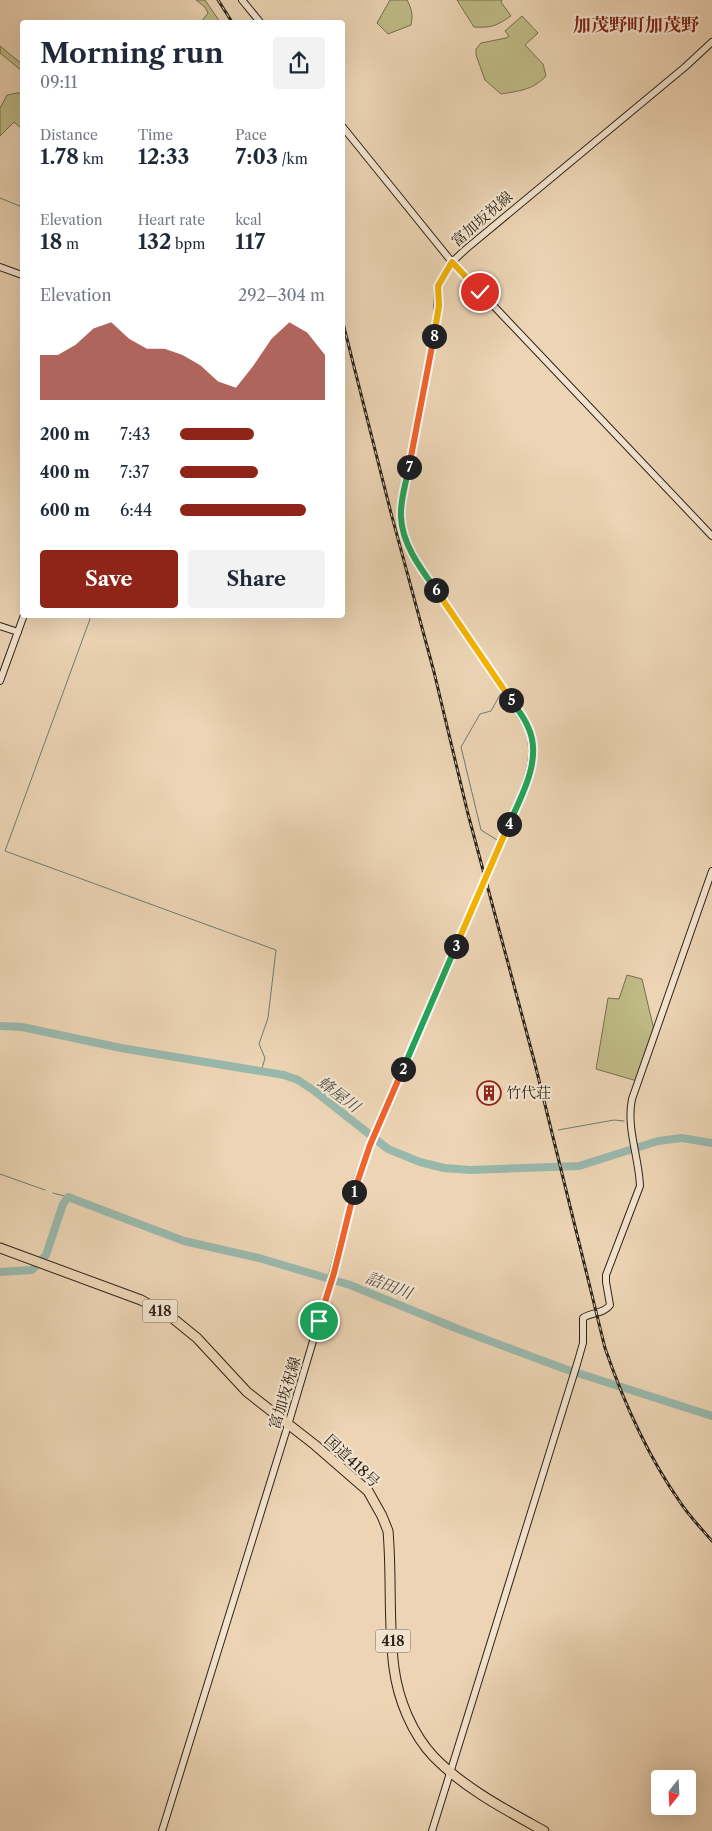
<!DOCTYPE html>
<html lang="en">
<head>
<meta charset="utf-8">
<style>
	body { margin:0; font-family:"Libre Caslon Text","Noto Serif JP",serif; background:#f2f2f3; color:#1f2937; height:100vh; display:flex; flex-direction:column; font-size:19px; white-space:nowrap }
	* { box-sizing:border-box; margin:0 }
	p { font-size:16px; color:#747a83 }
	.icon { flex:none; width:28px; height:28px; fill:none; stroke:currentColor; stroke-width:2; stroke-linecap:round; stroke-linejoin:round }
	.map { position:relative; flex:1; overflow:hidden }
	.sheet { position:absolute; left:20px; top:20px; width:325px; height:598px; display:flex; flex-direction:column; background:#fff; border-radius:5px; box-shadow:0 5px 20px #0002 }
	.sheet>* { flex:none }
	.needle { width:32px; rotate:198deg }
	.tools { position:absolute; left:651px; top:1770px; display:grid; gap:10px }
	.tools a { display:grid; place-items:center; width:45px; height:45px; border-radius:5px; background:#fff; box-shadow:0 5px 20px #0002; font-size:25px }
	.pin { position:absolute; display:grid; place-items:center; width:42px; height:42px; color:#fff; margin:-21px; border:2px solid #fff; border-radius:50%; box-shadow:0 1px 5px #0007 }
	.km { position:absolute; width:25px; height:25px; margin:-12px; border-radius:50%; background:#222; color:#fff; font-size:14px; line-height:25px; text-align:center }
	.round { display:grid; place-items:center; flex:none; width:52px; height:52px; border-radius:5px; background:#f2f2f3 }
	.head { display:flex; align-items:center; justify-content:space-between; height:85px; padding:0 20px }
	h1 { font-size:28px; font-weight:700; line-height:38px }
	.stats { display:grid; grid-template-columns:repeat(3,1fr); gap:8px; height:85px; padding:5px 20px }
	.stats div { display:grid; align-content:center }
	.stats b { font-size:21px; font-weight:700 }
	.stats small { font-size:14px; font-weight:400 }
	.stats p { font-size:14px }
	.chart { height:140px; padding:10px 20px }
	.chart p { display:flex; justify-content:space-between }
	.chart svg { width:100%; height:90px; margin-top:5px; fill:#8f2418; opacity:.7 }
	.cta { display:flex; gap:10px; margin-top:auto; padding:10px 20px }
	.cta a { flex:1; height:58px; border-radius:5px; background:#8f2418; color:#fff; font-size:20px; font-weight:700; line-height:58px; text-align:center }
	.cta a+a { background:#f2f2f3; color:#1f2937 }
	ul { padding:0 20px; list-style:none; font-size:16px }
	li { display:grid; grid-template-columns:80px 60px 1fr; align-items:center; height:38px }
	li i { height:12px; border-radius:6px; background:#8f2418 }
	.map>svg:first-child { display:block }
</style>
</head>
<body>
<div class="map">
<svg width="712" height="1831" viewBox="0 0 712 1831">
	<rect width="100%" height="100%" fill="#ecd4b4"/>
	<filter id="stains"><feTurbulence type="fractalNoise" baseFrequency=".004" numOctaves="4"/><feColorMatrix values="0 0 0 0 .2 0 0 0 0 .09 0 0 0 0 .02 0 0 0 .5 -.17"/></filter>
	<radialGradient id="worn" r=".72"><stop offset=".6" stop-color="#630" stop-opacity="0"/><stop offset="1" stop-color="#630" stop-opacity=".3"/></radialGradient>
	<g fill="#bfbb87" stroke="#767050">
		<polygon points="196,0 205,0 220,22 201,22 208,13 205,7"/>
		<path d="M390,0H407C412,9 413,15 411,25L388,34L377,23Z"/>
		<path d="M457,0H502L501,2L511,16C496,26 492,28 474,27Z"/>
		<path d="M522,16L538,33L525,45L543,64L546,76C533,90 519,91 501,94L485,80L476,55V49L481,43L506,38L509,36L505,31Z"/>
		<polygon points="0,46 22,64 22,71 0,53"/>
		<polygon points="17,93 22,93 22,129 14,122 0,136 0,108 7,95"/>
		<polygon points="627,975 642,979 654,1030 637,1081 596,1069 608,998 619,999"/>
	</g>
	<g fill="none" stroke-linecap="round" stroke-linejoin="round">
		<g stroke="#6e7d72" stroke-width="1">
			<polyline points="0,198 22,207"/>
			<polyline points="89,615 90,619 5,851 276,950 268,1018 259,1044 265,1058 261,1072"/>
			<polyline points="497,840 481,830 461,747 480,714 491,711 501,693"/>
			<polyline points="558,1130 614,1120 624,1121"/>
			<polyline points="0,1174 45,1190"/>
			<polyline points="53,1193 68,1197"/>
		</g>
		<g stroke="#99b8ac" stroke-width="8">
			<polyline points="0,1026 22,1027 121,1048 284,1075 298,1080 316,1092 388,1149 420,1162 444,1168 470,1170 579,1166 658,1141 682,1138 712,1143"/>
			<polyline points="41,1260 46,1255 63,1204 68,1197 184,1241 259,1258 350,1285 458,1329 565,1369 712,1416"/>
			<polyline points="0,1272 32,1270 35,1267"/>
		</g>
		<g stroke="#2d241a" stroke-width="8">
			<g id="secondary">
				<polyline points="242,0 260,22"/>
				<polyline points="342,126 452,262 712,536"/>
				<polyline points="0,267 22,275"/>
				<polyline points="0,626 18,632"/>
				<polyline points="0,681 24,615"/>
				<path d="M162,1831L288,1425L330,1284L356,1183L370,1145L512,818C524,788 539,761 529,728L420,567C408,546 400,530 401,505L437,324L438,285L452,262L466,249L685,67L712,42"/>
				<path d="M432,1831L577,1364L583,1343V1318C591,1312 604,1314 610,1305L606,1282V1275L640,1186C639,1157 626,1128 632,1099L712,871"/>
			</g>
		</g>
		<g stroke="#2d241a" stroke-width="11">
			<path id="highway" d="M0,1248L141,1300L170,1316L197,1338L247,1392L315,1445L368,1491L382,1516L388,1531C392,1577 388,1623 394,1668C398,1699 412,1734 434,1757C464,1788 506,1810 544,1831"/>
		</g>
		<use href="#secondary" stroke="#f3e3ce" stroke-width="6"/>
		<use href="#highway" stroke="#ecd4b4" stroke-width="9"/>
		<g stroke="#2d241a" stroke-width="3">
			<g id="rail">
				<polyline points="218,0 232,22"/>
				<path d="M342,319L391,513L434,672L468,814L534,1060L605,1348C624,1403 647,1455 680,1502C689,1516 701,1528 712,1541"/>
			</g>
		</g>
		<use href="#rail" stroke="#f3e3ce" stroke-width="1" stroke-dasharray="4" stroke-linecap="butt"/>
	</g>
	<g fill="none" stroke-linecap="round" stroke-linejoin="round">
		<g stroke="#fff" stroke-width="10">
			<polyline id="split-1" points="319,1321 334,1273 354,1192"/>
		</g>
		<g stroke="#fff" stroke-width="10">
			<polyline id="split-2" points="354,1192 370,1145 403,1069"/>
		</g>
		<g stroke="#fff" stroke-width="10">
			<polyline id="split-3" points="403,1069 456,946"/>
		</g>
		<g stroke="#fff" stroke-width="10">
			<polyline id="split-4" points="456,946 509,824"/>
		</g>
		<g stroke="#fff" stroke-width="10">
			<path id="split-5" d="M509,824C522,795 543,758 528,727C524,717 517,709 511,700"/>
		</g>
		<g stroke="#fff" stroke-width="10">
			<polyline id="split-6" points="436,590 511,700"/>
		</g>
		<g stroke="#fff" stroke-width="10">
			<path id="split-7" d="M409,467C406,483 400,500 401,517C402,544 421,569 436,590"/>
		</g>
		<g stroke="#fff" stroke-width="10">
			<polyline id="split-8" points="409,467 434,336"/>
		</g>
		<g stroke="#fff" stroke-width="10">
			<polyline id="split-9" points="434,336 439,306 438,286 452,262 480,292"/>
		</g>
		<use href="#split-1" stroke="#f0652b" stroke-width="6"/>
		<use href="#split-2" stroke="#f0652b" stroke-width="6"/>
		<use href="#split-3" stroke="#22a559" stroke-width="6"/>
		<use href="#split-4" stroke="#f5b400" stroke-width="6"/>
		<use href="#split-5" stroke="#22a559" stroke-width="6"/>
		<use href="#split-6" stroke="#f5b400" stroke-width="6"/>
		<use href="#split-7" stroke="#22a559" stroke-width="6"/>
		<use href="#split-8" stroke="#f0652b" stroke-width="6"/>
		<use href="#split-9" stroke="#f5b400" stroke-width="6"/>
	</g>
	<defs>
		<g id="building-ring" transform="scale(1.25)"><circle r="9.5" fill="#f3e3ce" stroke="#8f2418" stroke-width="1.5"/><path d="M-4-6H4V6H1V3H-1V6H-4ZM-2.5-4.3h1.7v1.8h-1.7ZM.8-4.3h1.7v1.8H.8ZM-2.5-1h1.7V.8h-1.7ZM.8-1h1.7V.8H.8Z" fill="#8f2418"/></g>
	</defs>
	<g fill-rule="evenodd">
		<use href="#building-ring" x="489" y="1093"/>
	</g>
	<g text-anchor="middle" stroke-width="4.5" stroke-linejoin="round" paint-order="stroke">
		<g fill="#f3e3ce" stroke="#685d50" stroke-width="1">
			<rect x="142.5" y="1299.5" width="35" height="23" rx="4"/>
			<rect x="375.5" y="1629.5" width="35" height="23" rx="4"/>
		</g>
		<g font-size="14" font-weight="bold" fill="#2d241a">
			<text x="160" y="1316">418</text>
			<text x="393" y="1646">418</text>
		</g>
		<g font-size="15" fill="#2d241a" stroke="#f3e3ce">
			<text transform="translate(482 219) rotate(-41)" y="5">富加坂祝線</text>
			<text transform="translate(285 1393) rotate(-73)" y="5">富加坂祝線</text>
			<text transform="translate(352 1461) rotate(43)" y="5">国道418号</text>
		</g>
		<g font-size="15" fill="#2d241a" stroke="#f3e3ce" text-anchor="start">
			<text x="506" y="1098">竹代荘</text>
		</g>
		<g font-size="16" font-style="italic" fill="#4d5046" stroke="#f3e3ce">
			<text transform="translate(339 1094) rotate(37)" y="6">蜂屋川</text>
			<text transform="translate(389 1285) rotate(21)" y="6">詰田川</text>
		</g>
		<g font-size="18" font-weight="bold" fill="#7a1f14" stroke="#f3e3ce">
			<text x="636" y="31">加茂野町加茂野</text>
		</g>
	</g>
	<rect width="100%" height="100%" filter="url(#stains)"/>
	<rect width="100%" height="100%" fill="url(#worn)"/>
</svg>
<div class="tools">
<a><svg class="needle" viewBox="-14 -14 28 28"><path d="M0-13l5 13h-10z" fill="#e53935"/><path d="M0 13l5-13h-10z" fill="#747a83"/></svg></a>
</div>
<div class="pin" style="left:319px;top:1321px;background:#1e9e55"><svg class="icon" aria-label="arrive" viewBox="0 0 24 24"><path d="M6 21V4h12l-3 4 3 4H6"/></svg></div>
<div class="pin" style="left:480px;top:292px;background:#d93025"><svg class="icon" aria-label="check" viewBox="0 0 24 24"><path d="M5 12l5 5 9-10"/></svg></div>
<b class="km" style="left:354px;top:1192px">1</b>
<b class="km" style="left:403px;top:1069px">2</b>
<b class="km" style="left:456px;top:946px">3</b>
<b class="km" style="left:509px;top:824px">4</b>
<b class="km" style="left:511px;top:700px">5</b>
<b class="km" style="left:436px;top:590px">6</b>
<b class="km" style="left:409px;top:467px">7</b>
<b class="km" style="left:434px;top:336px">8</b>
<section class="sheet">
<div class="head"><div><h1>Morning run</h1><p>09:11</p></div><a class="round"><svg class="icon" aria-label="share" viewBox="0 0 24 24"><path d="M12 15V3M7 8l5-5 5 5M5 13v7h14v-7"/></svg></a></div>
<div class="stats">
<div><p>Distance</p><b>1.78<small> km</small></b></div>
<div><p>Time</p><b>12:33</b></div>
<div><p>Pace</p><b>7:03<small> /km</small></b></div>
</div>
<div class="stats">
<div><p>Elevation</p><b>18<small> m</small></b></div>
<div><p>Heart rate</p><b>132<small> bpm</small></b></div>
<div><p>kcal</p><b>117</b></div>
</div>
<div class="chart"><p><span>Elevation</span>292–304 m</p>
<svg viewBox="0 0 160 44" preserveAspectRatio="none"><path d="M0 44V22L10 22L20 17L30 9L40 6L50 14L60 19L70 19L80 22L90 27L100 35L110 38L120 27L130 14L140 6L150 11L160 22V44z"/></svg>
</div>
<ul>
<li><b>200 m</b>7:43<i style="width:51%"></i></li>
<li><b>400 m</b>7:37<i style="width:54%"></i></li>
<li><b>600 m</b>6:44<i style="width:87%"></i></li>
</ul>
<div class="cta"><a>Save</a><a>Share</a></div>
</section>
</div>
</body>
</html>
